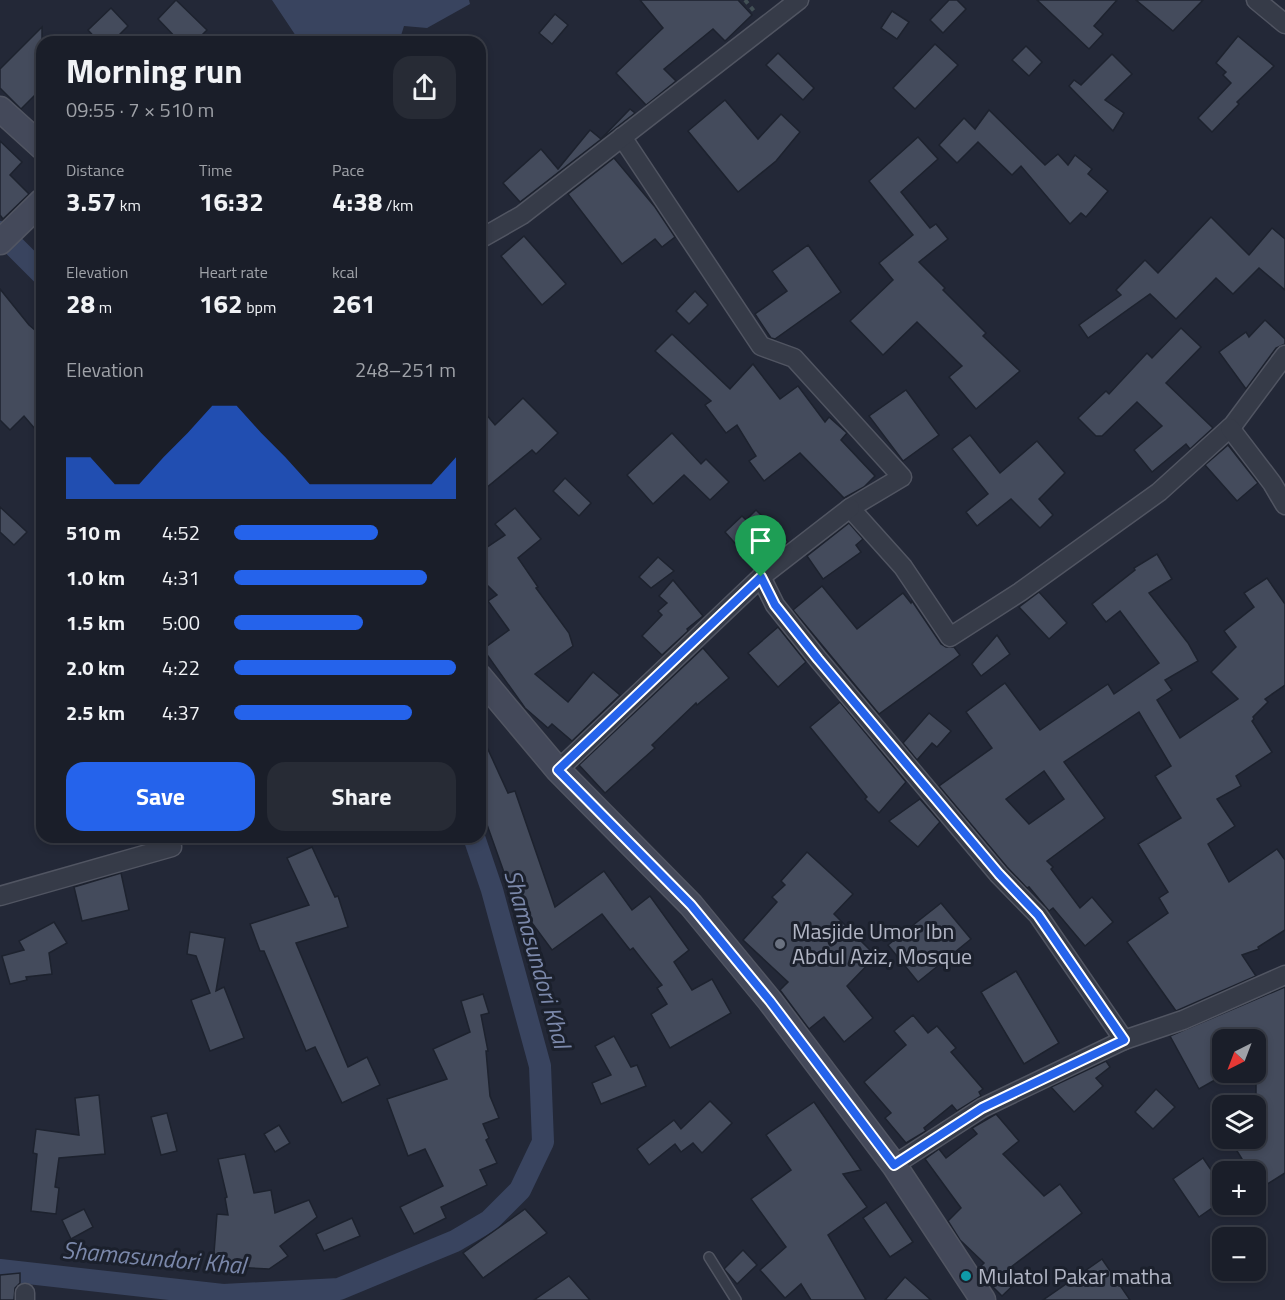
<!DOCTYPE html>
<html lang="en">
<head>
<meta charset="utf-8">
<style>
	body { margin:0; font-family:"Titillium Web",sans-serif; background:#272b35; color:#f1f3f6; height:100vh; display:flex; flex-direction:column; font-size:22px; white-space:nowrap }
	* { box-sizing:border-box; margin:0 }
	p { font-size:20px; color:#9fa2a8 }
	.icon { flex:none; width:33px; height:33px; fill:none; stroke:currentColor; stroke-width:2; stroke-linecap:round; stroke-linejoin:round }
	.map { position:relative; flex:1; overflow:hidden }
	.side { position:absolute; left:36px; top:36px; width:450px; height:807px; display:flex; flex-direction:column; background:#1a1e29; border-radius:18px; box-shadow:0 3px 9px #0003,0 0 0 2px #383c46 }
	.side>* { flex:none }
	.needle { width:39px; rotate:222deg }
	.controls { position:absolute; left:1212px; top:1029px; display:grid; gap:12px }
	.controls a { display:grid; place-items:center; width:54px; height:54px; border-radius:12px; background:#1a1e29; box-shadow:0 3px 9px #0003,0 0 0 2px #383c46; font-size:30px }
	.pin { position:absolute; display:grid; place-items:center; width:51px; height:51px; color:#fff; margin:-62px -26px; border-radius:50% 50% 50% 0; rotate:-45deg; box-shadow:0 0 6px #0007 }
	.pin .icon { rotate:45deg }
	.round { display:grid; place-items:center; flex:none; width:63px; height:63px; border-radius:18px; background:#272b35 }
	.summary { display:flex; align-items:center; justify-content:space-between; height:102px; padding:0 30px }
	h1 { font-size:33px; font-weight:700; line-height:45px }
	.stats { display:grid; grid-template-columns:repeat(3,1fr); gap:9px; height:102px; padding:6px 30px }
	.stats div { display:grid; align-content:center }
	.stats b { font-size:26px; font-weight:700 }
	.stats small { font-size:16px; font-weight:400 }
	.stats p { font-size:16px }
	.chart { height:168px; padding:12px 30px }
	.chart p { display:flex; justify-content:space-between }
	.chart svg { width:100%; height:108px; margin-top:6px; fill:#2563eb; opacity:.7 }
	.action { display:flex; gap:12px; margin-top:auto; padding:12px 30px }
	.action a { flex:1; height:69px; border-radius:18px; background:#2563eb; color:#fff; font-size:24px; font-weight:700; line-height:69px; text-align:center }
	.action a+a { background:#272b35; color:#f1f3f6 }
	ul { padding:0 30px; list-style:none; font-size:20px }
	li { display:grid; grid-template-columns:96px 72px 1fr; align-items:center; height:45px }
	li i { height:15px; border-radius:8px; background:#2563eb }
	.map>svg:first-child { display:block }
</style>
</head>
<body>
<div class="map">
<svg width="1285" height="1300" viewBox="0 0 1285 1300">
	<rect width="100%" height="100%" fill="#232837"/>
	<polygon fill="#39445f" points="272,0 469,0 470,4 427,28 404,26 399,42 300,42"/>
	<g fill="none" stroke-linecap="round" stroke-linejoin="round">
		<g stroke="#39445f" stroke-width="22">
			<polyline points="0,232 42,274"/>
			<polyline points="0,1270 223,1295 339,1289 455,1241 489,1221 520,1190 543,1142 540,1066 492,890 474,837"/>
		</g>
	</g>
	<g fill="#444b5c" stroke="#1d222e" stroke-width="1.5" fill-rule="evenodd">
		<polygon points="176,0 207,30 195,42 180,42 158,19"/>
		<polygon points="640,0 738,0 752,15 725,41 713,29 664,69 676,81 646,105 616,73 663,28"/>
		<polygon points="949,0 957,0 966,9 943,33 930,20"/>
		<polygon points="1037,0 1117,0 1094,26 1103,34 1089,49"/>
		<polygon points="1136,0 1203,0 1173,31"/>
		<polygon points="111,8 128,26 112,42 99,42 88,30"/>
		<polygon points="892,11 909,22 897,39 881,28"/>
		<polygon points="555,14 568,25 552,44 539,33"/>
		<polygon points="42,27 42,88 21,109 0,88 0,69"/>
		<polygon points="1238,36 1274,66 1237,102 1239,104 1212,132 1198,118 1231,83 1223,75 1226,72 1216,63"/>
		<polygon points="935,44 958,65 915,109 893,88"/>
		<polygon points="1026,46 1042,62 1029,76 1012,60"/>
		<polygon points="778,53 814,88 803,100 766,65"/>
		<polygon points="1112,54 1132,74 1105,100 1124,113 1113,131 1069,86 1074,80 1081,85"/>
		<polygon points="725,100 758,139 781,114 800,132 776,161 738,192 688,131"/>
		<polygon points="630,109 635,113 520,202 503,183 541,149 558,169 590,130 601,139"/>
		<polygon points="989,110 1045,165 1058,154 1068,165 1075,155 1092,169 1088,174 1108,191 1086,217 1081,213 1070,224 1021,166 1012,175 978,142 957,163 939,145 964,118 975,129"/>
		<polygon points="918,137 938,159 901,192 930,228 936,224 948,239 919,262 945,288 943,290 986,333 983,336 1020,371 976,409 949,377 962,366 917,322 883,355 850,321 893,280 879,263 913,235 869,181"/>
		<polygon points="0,141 22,162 10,175 29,194 3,219 0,215"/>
		<polygon points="614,158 655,207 675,237 662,247 655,239 622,264 568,194"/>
		<polygon points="1211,217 1249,255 1272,228 1285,239 1285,290 1259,268 1233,294 1216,278 1176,319 1150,294 1088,338 1079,325 1121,295 1116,290 1145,260 1158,273"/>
		<polygon points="524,236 566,284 542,305 501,256"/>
		<polygon points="808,245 841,292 775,339 771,338 755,314 787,291 772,271"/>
		<polygon points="0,289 29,325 42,336 42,437 24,416 10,430 0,420"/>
		<polygon points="695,291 708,305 689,324 676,311"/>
		<polygon points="1265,320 1285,339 1285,344 1276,348 1246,389 1219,352 1246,332 1249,337"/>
		<polygon points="1181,328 1201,347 1166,383 1213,428 1190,449 1186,444 1152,472 1134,450 1162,426 1137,402 1102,436 1096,436 1078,418 1106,391 1109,394 1147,353 1152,358"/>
		<polygon points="672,334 730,389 753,364 780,399 798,386 825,422 829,417 847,433 841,440 875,476 864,487 844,498 800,453 764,481 749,461 756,456 737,425 726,433 705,405 711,401 655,351"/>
		<polygon points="906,390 939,435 903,461 869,416"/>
		<polygon points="523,398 558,433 536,454 532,450 480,493 480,407 495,425"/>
		<polygon points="672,433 701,464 706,459 729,482 710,500 684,475 653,504 627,475"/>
		<polygon points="970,435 1000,473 1037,441 1065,473 1039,499 1053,515 1040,528 1011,499 977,526 966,512 988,494 952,449"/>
		<polygon points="1228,445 1258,483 1237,501 1205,465"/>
		<polygon points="565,478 591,503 579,516 553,491"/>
		<polygon points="0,507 27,532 14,545 0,532"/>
		<polygon points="515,508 541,539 518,558 538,587 536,588 569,633 573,646 535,674 568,702 593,672 620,695 572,741 552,724 548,728 525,708 483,649 509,630 488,601 497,595 480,578 480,552 505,535 495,524"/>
		<polygon points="756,510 788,542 756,567 725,532 742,516 746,520"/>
		<polygon points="849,523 863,539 856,545 861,552 823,579 807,556"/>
		<path d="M1157,554L1172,579L1149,593L1188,643L1198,661L1165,680L1172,690L1157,700L1180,738L1238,699L1211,672L1236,647L1224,631L1254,607L1244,593L1267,578L1285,604V685L1265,699L1268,702L1253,717L1254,719L1252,721L1272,752L1236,776L1241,786L1217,799L1235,826L1208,844L1229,882L1277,849L1285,860V930L1258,947L1259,949L1242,955L1256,976L1176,1011L1127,942L1168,913L1159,898L1168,892L1138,844L1181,818L1155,776L1171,766L1139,712L1064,762L1105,818L1047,861L1053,867L1051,869L1080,908L1092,897L1113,922L1085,946L1053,908L1049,911L1029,887L1027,888L1007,867L939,786L992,748L966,712L1005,683L1040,730L1108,684L1114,694L1159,663L1120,611L1106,622L1092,604L1135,570L1134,568ZM1044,771L1064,799L1029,824L1006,799Z"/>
		<polygon points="658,557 674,571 651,588 639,577"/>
		<polygon points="673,580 703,616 687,629 688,631 662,655 642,636 662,615 658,611 667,603 659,596"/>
		<polygon points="822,586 857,629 903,593 911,603 912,601 941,644 946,647 954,647 960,655 879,714 793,610"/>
		<polygon points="1039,592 1067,623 1049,639 1019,607"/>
		<polygon points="778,627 806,662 778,687 748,653"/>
		<polygon points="997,635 1010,654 981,676 972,664"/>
		<polygon points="703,648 729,678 697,705 696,703 652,745 655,748 605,793 579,765"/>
		<polygon points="840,702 906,782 879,813 865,799 867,797 810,727"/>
		<polygon points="929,713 951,731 937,747 932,743 917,760 903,743"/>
		<polygon points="480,732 508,793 515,791 555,907 604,871 632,910 650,896 689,950 674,962 692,990 712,979 731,1013 670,1048 651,1014 667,1004 657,988 662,985 633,948 630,950 602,914 552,950 521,908 517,909 480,805"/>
		<polygon points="920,799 940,822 918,847 889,821"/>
		<polygon points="312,847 335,897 338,896 348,927 296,943 348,1067 367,1057 380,1085 342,1103 315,1047 306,1051 264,951 260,951 250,924 309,905 287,858"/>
		<polygon points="807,852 853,894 834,914 876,956 847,986 873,1018 844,1042 824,1017 809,1029 780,990 788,982 743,940 777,902 772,897 785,885 781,881"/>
		<polygon points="121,873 129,910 82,921 74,887"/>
		<polygon points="941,903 971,939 918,982 888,945"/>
		<polygon points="54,922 67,943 49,953 52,974 26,977 27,980 10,984 2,956 24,950 19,941"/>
		<polygon points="190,932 225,938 216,991 224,987 244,1038 210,1051 191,1000 210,993 196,956 187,954"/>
		<polygon points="1016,971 1059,1043 1024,1064 981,992"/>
		<polygon points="1285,987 1285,1173 1261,1188 1256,1180 1256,1172 1250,1172 1229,1138 1256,1138 1256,1040 1222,1040 1222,1076 1199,1089 1170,1036"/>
		<polygon points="483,994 489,1013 481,1015 488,1051 486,1051 490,1096 499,1118 483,1124 489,1138 486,1140 497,1163 480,1170 487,1185 441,1207 446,1218 414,1234 400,1207 443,1186 425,1149 408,1156 387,1099 447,1079 433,1049 470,1032 461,1001"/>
		<polygon points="913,1015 928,1033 937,1026 956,1048 951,1052 983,1089 979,1092 981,1096 957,1111 952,1105 924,1128 926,1131 906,1143 885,1118 891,1113 864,1082 906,1045 894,1031"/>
		<polygon points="614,1036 631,1067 637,1065 646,1086 601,1104 592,1083 611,1075 595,1046"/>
		<polygon points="1106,1061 1110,1067 1096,1078 1103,1086 1074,1112 1051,1087"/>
		<polygon points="1156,1089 1175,1107 1153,1129 1135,1112"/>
		<polygon points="99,1095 105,1154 59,1158 55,1187 59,1188 56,1214 31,1211 37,1154 33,1153 36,1129 79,1135 75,1098"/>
		<polygon points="710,1101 732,1123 702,1153 693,1143 681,1152 675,1144 649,1165 637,1149 674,1120 681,1129"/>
		<polygon points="814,1102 861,1170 843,1174 867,1207 828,1235 866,1300 811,1300 801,1284 785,1298 760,1270 786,1247 751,1199 791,1170 766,1135"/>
		<polygon points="167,1113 177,1151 161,1155 151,1117"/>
		<polygon points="996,1114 1019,1141 1003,1154 1044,1196 1060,1184 1082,1213 1011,1267 1022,1277 1002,1296 989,1283 979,1268 984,1263 960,1240 948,1221 961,1208 925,1159 939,1149 946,1158 977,1134 972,1128"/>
		<polygon points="279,1125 290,1143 275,1152 264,1134"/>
		<polygon points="245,1154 254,1193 271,1190 275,1213 309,1200 317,1217 280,1246 288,1256 269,1269 213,1266 217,1214 228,1215 225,1198 227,1197 218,1159"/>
		<polygon points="1203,1158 1222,1186 1222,1201 1199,1217 1173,1179"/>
		<polygon points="886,1202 913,1242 890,1257 863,1218"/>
		<polygon points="84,1209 93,1227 71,1239 62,1220"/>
		<polygon points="525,1209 547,1233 483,1278 463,1253"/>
		<polygon points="352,1218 360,1236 324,1251 316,1234"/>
		<polygon points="743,1250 757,1265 737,1284 724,1269"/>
		<polygon points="1102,1259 1130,1300 1043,1300"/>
		<polygon points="20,1273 20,1283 15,1288 14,1300 0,1300 0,1275"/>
		<polygon points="569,1276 590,1300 534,1300"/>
		<polygon points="905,1277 931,1300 885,1300"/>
	</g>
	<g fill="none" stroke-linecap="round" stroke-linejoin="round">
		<g stroke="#515562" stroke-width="12">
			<polyline id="lane" points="709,1257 736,1300"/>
		</g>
		<g stroke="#515562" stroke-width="21">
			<g id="street">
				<polyline points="1256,0 1285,24"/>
				<polyline points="622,137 761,346 794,358 902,477 850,508 903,567 950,637 1020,592 1159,492 1233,425 1285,355"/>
				<polyline points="480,239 522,215 799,0"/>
				<polyline points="1230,428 1272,483 1285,505"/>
				<polyline points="761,577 775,605 818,659 999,875 1038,915 1124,1040"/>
				<polyline points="558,770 761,577 850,508"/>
				<polyline points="0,896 172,847"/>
				<polyline points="894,1165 982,1108 1124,1040 1183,1020 1285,975"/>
				<polyline points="25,1293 25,1300"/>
			</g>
		</g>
		<g stroke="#515562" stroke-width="27">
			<g id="secondary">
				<polyline points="0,109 42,147"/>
				<polyline points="0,242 42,201"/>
				<polyline points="480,677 558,770 691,905 770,1001 894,1165 983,1300"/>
			</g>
		</g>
		<polyline stroke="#425055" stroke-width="4" stroke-dasharray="4.5 4.5" stroke-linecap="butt" points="745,0 754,11"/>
		<use href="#lane" stroke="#363b48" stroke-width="9"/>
		<use href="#street" stroke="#363b48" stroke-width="18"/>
		<use href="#secondary" stroke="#44495a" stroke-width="24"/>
	</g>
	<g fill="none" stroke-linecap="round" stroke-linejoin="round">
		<g stroke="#fff" stroke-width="12">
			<polygon id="route" points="761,577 775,605 818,659 999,874 1038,915 1124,1040 982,1108 894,1165 770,1001 691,905 558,770"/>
		</g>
		<use href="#route" stroke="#2563eb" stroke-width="8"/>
	</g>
	<circle fill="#6b7280" stroke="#1b202c" stroke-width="2" cx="780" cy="944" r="6"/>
	<circle fill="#0f9aa8" stroke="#1b202c" stroke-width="2" cx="966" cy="1276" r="6"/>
	<g text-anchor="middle" stroke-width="6" stroke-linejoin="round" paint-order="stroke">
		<g font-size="22" fill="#b1b5c4" stroke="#1b202c" text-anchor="start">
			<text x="792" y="939">Masjide Umor Ibn<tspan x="792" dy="25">Abdul Aziz, Mosque</tspan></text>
			<text x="978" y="1284">Mulatol Pakar matha</text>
		</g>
		<g font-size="24" font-style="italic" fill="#7b88aa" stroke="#1b202c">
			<text transform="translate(537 959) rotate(74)" y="8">Shamasundori Khal</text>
			<text transform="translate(154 1258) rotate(5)" y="8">Shamasundori Khal</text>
		</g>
	</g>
</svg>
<div class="controls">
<a><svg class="needle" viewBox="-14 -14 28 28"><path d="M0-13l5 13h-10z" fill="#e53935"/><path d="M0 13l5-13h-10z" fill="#9fa2a8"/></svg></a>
<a><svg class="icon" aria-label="layers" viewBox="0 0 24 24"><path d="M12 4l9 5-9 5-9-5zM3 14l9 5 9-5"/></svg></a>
<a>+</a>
<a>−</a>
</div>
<div class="pin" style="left:761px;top:577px;background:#1e9e55"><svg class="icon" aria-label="arrive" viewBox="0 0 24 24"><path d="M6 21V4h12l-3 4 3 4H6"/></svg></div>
<section class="side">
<div class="summary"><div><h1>Morning run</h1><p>09:55 · 7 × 510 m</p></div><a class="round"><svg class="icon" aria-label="share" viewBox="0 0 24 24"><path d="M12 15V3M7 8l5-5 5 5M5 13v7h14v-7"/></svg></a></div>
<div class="stats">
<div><p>Distance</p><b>3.57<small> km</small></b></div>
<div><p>Time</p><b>16:32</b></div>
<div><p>Pace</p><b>4:38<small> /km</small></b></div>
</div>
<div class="stats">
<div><p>Elevation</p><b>28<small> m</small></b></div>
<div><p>Heart rate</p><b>162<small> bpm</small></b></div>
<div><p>kcal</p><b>261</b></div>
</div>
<div class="chart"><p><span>Elevation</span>248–251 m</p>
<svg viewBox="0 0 160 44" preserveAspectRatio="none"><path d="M0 44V27L10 27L20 38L30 38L40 27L50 17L60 6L70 6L80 17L90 27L100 38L110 38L120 38L130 38L140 38L150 38L160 27V44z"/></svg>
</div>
<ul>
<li><b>510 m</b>4:52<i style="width:65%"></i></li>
<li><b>1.0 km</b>4:31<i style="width:87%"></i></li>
<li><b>1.5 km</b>5:00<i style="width:58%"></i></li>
<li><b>2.0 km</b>4:22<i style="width:100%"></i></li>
<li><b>2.5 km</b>4:37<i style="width:80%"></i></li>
</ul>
<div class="action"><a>Save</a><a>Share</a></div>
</section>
</div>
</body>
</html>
